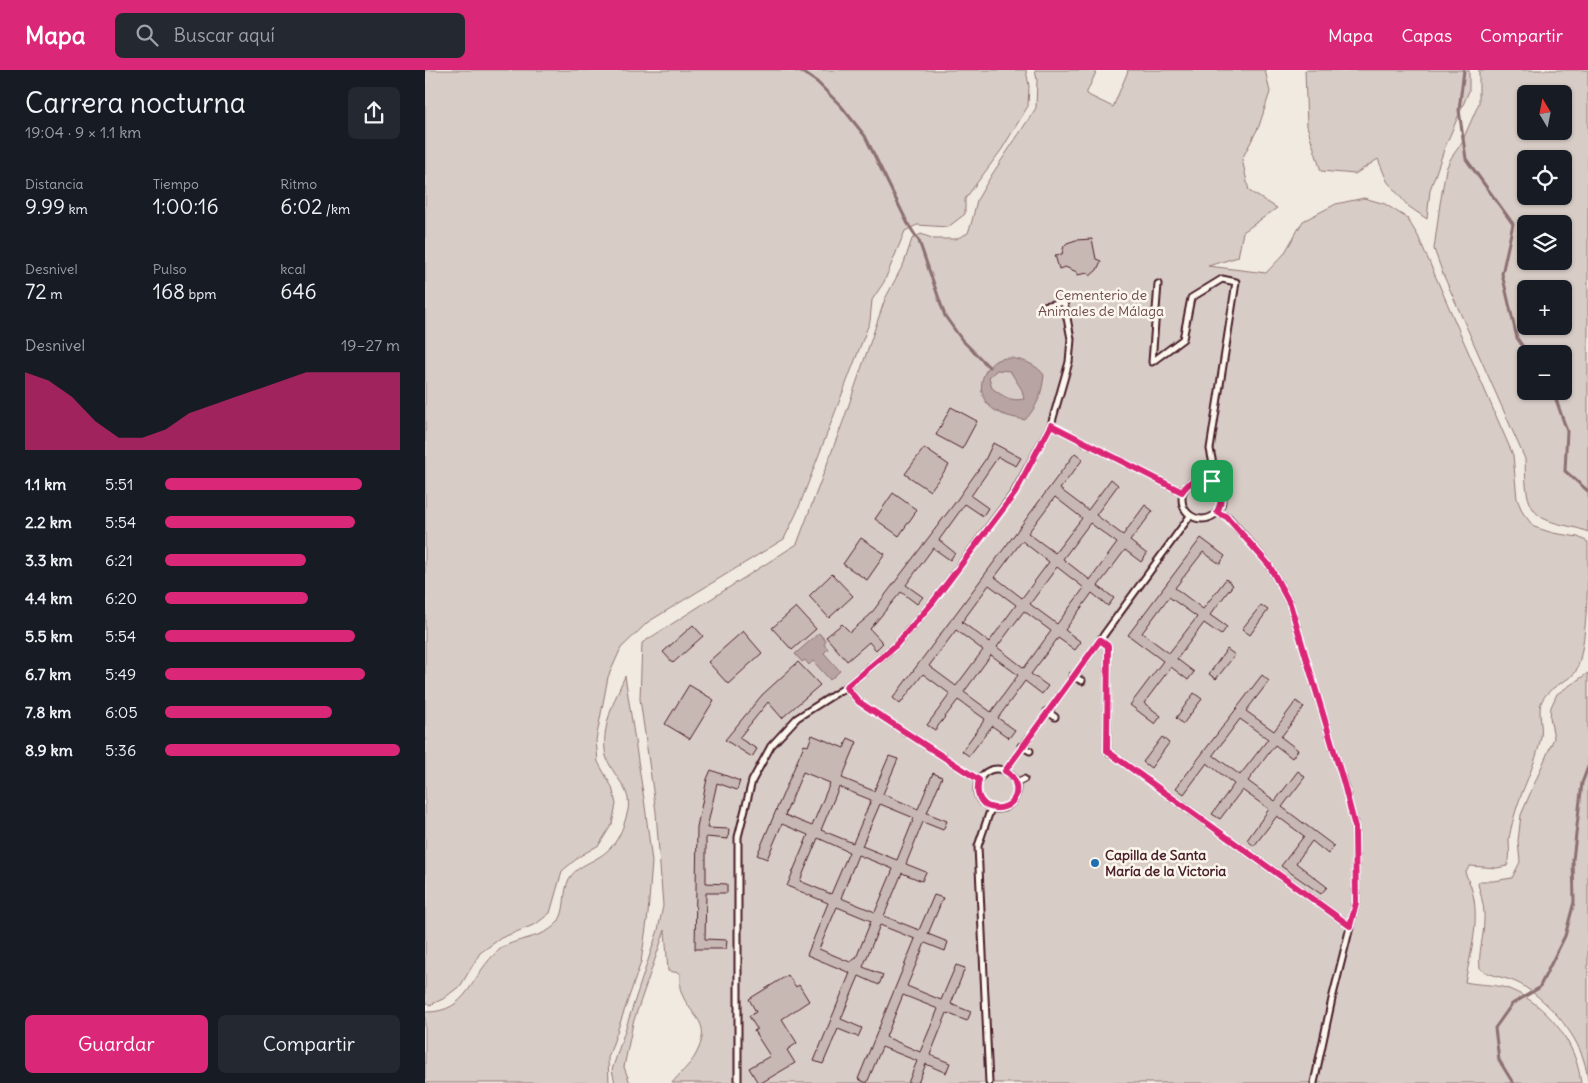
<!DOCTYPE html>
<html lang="es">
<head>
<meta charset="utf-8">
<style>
	body { margin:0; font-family:Delius,sans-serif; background:#242831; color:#f1f3f6; height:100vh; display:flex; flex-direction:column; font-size:19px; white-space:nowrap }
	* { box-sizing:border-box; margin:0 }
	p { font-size:16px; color:#9ea1a6 }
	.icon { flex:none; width:28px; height:28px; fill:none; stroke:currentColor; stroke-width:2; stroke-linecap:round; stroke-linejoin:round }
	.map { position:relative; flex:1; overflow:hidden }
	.details { display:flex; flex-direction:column; background:#171b24; width:425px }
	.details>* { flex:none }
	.needle { width:32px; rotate:350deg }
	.fabs { position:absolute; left:1092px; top:15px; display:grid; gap:10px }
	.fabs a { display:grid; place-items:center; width:55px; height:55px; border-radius:8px; background:#171b24; box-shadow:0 1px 4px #0004; font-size:25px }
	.pin { position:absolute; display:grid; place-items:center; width:42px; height:42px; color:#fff; margin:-21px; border-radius:10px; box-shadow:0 2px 8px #0006 }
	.round { display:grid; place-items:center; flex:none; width:52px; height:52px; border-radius:8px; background:#242831 }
	.head { display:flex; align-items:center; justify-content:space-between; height:85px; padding:0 25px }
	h1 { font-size:28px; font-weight:600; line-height:38px }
	.figures { display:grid; grid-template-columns:repeat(3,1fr); gap:8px; height:85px; padding:5px 25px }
	.figures div { display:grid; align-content:center }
	.figures b { font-size:21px; font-weight:600 }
	.figures small { font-size:14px; font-weight:400 }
	.figures p { font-size:14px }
	.chart { height:140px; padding:10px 25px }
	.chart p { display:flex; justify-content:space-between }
	.chart svg { width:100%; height:90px; margin-top:5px; fill:#db2777; opacity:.7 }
	.primary-button { display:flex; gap:10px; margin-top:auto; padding:10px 25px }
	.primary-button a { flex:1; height:58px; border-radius:8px; background:#db2777; color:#fff; font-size:20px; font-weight:600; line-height:58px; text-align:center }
	.primary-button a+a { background:#242831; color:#f1f3f6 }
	ul { padding:0 25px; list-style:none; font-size:16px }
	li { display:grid; grid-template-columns:80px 60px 1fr; align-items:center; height:38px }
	li i { height:12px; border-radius:6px; background:#db2777 }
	header { display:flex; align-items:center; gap:30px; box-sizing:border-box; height:70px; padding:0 25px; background:#db2777; color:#fff }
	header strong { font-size:24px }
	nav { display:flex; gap:28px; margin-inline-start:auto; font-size:18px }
	.search { width:350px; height:45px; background:#242831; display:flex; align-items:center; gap:12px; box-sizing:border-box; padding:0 18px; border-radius:8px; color:#9ea1a6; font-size:19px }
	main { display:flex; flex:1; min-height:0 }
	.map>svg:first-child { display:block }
</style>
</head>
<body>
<header>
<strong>Mapa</strong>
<div class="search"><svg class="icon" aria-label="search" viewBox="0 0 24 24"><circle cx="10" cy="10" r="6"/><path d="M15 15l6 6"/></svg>Buscar aquí</div>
<nav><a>Mapa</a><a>Capas</a><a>Compartir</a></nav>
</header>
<main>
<section class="details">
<div class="head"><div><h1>Carrera nocturna</h1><p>19:04 · 9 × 1.1 km</p></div><a class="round"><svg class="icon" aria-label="share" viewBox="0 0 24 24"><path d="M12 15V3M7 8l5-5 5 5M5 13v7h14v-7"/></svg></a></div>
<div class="figures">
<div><p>Distancia</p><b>9.99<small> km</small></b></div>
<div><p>Tiempo</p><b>1:00:16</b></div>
<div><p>Ritmo</p><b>6:02<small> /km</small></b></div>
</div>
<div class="figures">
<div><p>Desnivel</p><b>72<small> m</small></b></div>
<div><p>Pulso</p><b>168<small> bpm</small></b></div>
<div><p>kcal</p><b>646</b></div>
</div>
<div class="chart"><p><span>Desnivel</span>19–27 m</p>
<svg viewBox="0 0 160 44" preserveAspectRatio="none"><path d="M0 44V6L10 10L20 18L30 30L40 38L50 38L60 34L70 26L80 22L90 18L100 14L110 10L120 6L130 6L140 6L150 6L160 6V44z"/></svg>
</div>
<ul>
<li><b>1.1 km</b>5:51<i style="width:84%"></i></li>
<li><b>2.2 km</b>5:54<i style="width:81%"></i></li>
<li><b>3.3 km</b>6:21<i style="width:60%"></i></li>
<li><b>4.4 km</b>6:20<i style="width:61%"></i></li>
<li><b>5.5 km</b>5:54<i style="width:81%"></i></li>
<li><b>6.7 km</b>5:49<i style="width:85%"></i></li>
<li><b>7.8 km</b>6:05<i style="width:71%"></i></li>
<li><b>8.9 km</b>5:36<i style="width:100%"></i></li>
</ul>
<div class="primary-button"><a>Guardar</a><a>Compartir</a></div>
</section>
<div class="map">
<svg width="1163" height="1013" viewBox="0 0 1163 1013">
	<rect width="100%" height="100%" fill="#f0eae0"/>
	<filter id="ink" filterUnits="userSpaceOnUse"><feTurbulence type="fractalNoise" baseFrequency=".02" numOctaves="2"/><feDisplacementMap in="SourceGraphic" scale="10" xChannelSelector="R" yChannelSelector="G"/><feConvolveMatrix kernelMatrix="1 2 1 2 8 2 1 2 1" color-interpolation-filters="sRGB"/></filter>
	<g filter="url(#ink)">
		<g fill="#d8ccc6" stroke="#917678" fill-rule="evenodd">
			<polygon points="0,0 601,0 604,16 603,36 577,79 540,129 540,144 523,157 492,155 480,161 459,212 447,230 445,251 372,442 359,469 223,552 196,578 183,607 171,670 173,692 187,717 191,734 187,754 174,775 155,786 137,801 125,843 111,854 76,868 55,883 36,915 18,929 5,935 0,932"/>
			<path d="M610,0H672L661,24L688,37L703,1L702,0H840L845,22L834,56L817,89L824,121L852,138L818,162L813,187L783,196L841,203L859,184L878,151L911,134L939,128L960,134L982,148L993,166L1088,385L1092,429L1098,443L1109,457L1128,463L1153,467L1163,472C1163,503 1163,579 1150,603C1139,614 1122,617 1116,633C1113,643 1118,657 1116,667C1111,695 1096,720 1089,747C1087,754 1085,762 1084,769C1084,779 1086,787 1082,796L1072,798L1045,796L1040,803C1059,838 1047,876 1040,912C1053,915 1068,914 1081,918C1114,929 1143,962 1152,994C1154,1000 1155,1007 1156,1013H247C254,1004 265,995 270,986C289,951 267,950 256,922C254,917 255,909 255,903L243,901L240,860L208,953L199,997L205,1013H190L187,1000L233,860L238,836L231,742L215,629L217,573L372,474L419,349L460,229L479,193L487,169L496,164L509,169H531L543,163L547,151L552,130L566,106L611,38L612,10Z"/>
			<polygon points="880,0 1044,0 1044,21 1020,77 1005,120 1002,149 983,136 962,111 953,89 930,104 896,101 882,56"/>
			<path d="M1054,0H1163V462C1150,456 1136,456 1122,450C1098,441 1101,410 1100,389L1018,204L1009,179L1015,134L1021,99L1026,88L1036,74L1054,33ZM1101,24H1139V61H1101ZM1101,89H1139V126H1101ZM1101,154H1139V191H1101ZM1101,219H1139V256H1101ZM1101,284H1139V321H1101Z"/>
			<path d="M1163,603V1010C1162,1004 1161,997 1159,991C1150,961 1122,930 1095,914C1082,907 1067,907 1055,899C1053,881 1059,868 1059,850C1060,838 1056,826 1053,814L1055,811H1068L1087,808L1095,792L1093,771L1096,745L1129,668L1125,647L1126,637L1132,624Z"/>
			<path d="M200,606L220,736L227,792L223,844L216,892L183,988L184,1013H0V942C45,943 45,904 74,880C90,867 117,870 132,853C142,841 137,823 144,809C151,797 163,794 174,787C192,776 198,760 203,740C207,718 187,706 181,686C175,659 190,629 200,606Z"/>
		</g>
		<g fill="#b8a4a2" stroke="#8c6f72" fill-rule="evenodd">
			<path d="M587,288C600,291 611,294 619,305C617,323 613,336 600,350C591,348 579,346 571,341C550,329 553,301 572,290C576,288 583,288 587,288ZM572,300L585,301L597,320L599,329C585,332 578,326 567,318L564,307Z"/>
			<polygon points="394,563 401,571 399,574 403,579 399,583 415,601 405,610 388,591 384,595 380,590 377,592 370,584"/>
		</g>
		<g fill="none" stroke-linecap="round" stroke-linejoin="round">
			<g stroke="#8c6f72" stroke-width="3">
				<polyline points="369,0 379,3 392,12 416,36 440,66 483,154 494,171 520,246 537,270 564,297"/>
				<polyline points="1039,0 1034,40 1041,89 1088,154 1077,204 1092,268 1103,284"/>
				<polyline points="1128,321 1142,361 1140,401 1163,421"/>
				<polyline points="1088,1013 1074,990 1070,958 1087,934 1114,918 1140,866 1149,832 1148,790 1157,713 1163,697"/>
			</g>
		</g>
		<g fill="#c8b8b3" stroke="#4a1f2b" fill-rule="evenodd">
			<polygon points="667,169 671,189 676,191 672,200 665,206 663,203 652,205 652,202 640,197 634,199 630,185 637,184 639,176 642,173 651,170"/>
			<polygon points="526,337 552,351 537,379 511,365"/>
			<polygon points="568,373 596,388 591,396 573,387 546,426 563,438 558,446 540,434 514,470 530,483 525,490 508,478 481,515 498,527 492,534 476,522 445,559 458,573 451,580 444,572 422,591 401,567 417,554 425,562 445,545 529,434 560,390"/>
			<polygon points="499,378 524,395 505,421 480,404"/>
			<path d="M650,383L658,389L635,419L663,440L686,409L693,415L671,445L698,465L720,435L728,441L705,471L722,484L716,492L700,480L673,516L689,528L683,536L667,523L640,560L656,572L650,580L633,568L606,604L623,616L617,624L600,611L573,648L590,660L584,668L567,656L544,686L537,681L560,649L533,630L510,660L502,655L525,624L498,604L475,634L468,628ZM630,427L657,448L630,483L603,463ZM665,453L692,473L665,510L638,489ZM597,471L624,492L597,528L570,507ZM632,497L659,518L632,554L605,534ZM564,515L591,535L564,572L537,552ZM599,541L626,561L599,598L572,577ZM531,560L558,580L531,616L504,596ZM566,585L593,605L566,642L539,622Z"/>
			<polygon points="468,423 492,440 474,466 450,449"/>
			<polygon points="436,468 460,484 442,510 418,494"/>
			<path d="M776,468L800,486L795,494L778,482L750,518L778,539L801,509L808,515L785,545L802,557L796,565L779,553L752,589L769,602L763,610L746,597L719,633L736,646L730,654L705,635L738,591L703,565ZM744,527L772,547L744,583L717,563Z"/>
			<polygon points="407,504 428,526 404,548 384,526"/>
			<polygon points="836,535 843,540 825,565 817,559"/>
			<polygon points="371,537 391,559 367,580 347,558"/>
			<polygon points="268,555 278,566 248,593 238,582"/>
			<polygon points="318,561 337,583 303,614 283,592"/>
			<polygon points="802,579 810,585 791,609 784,604"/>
			<polygon points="373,592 395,615 357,648 343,632 314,668 332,679 327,687 300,670 337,625"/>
			<path d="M837,605L844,611L821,641L849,661L871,631L879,637L856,667L873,680L867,688L850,675L823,711L850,731L873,701L880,707L857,737L909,776L903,784L887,771L871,793L902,817L896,824L856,796L879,766L852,746L829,776L822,770L844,739L817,720L795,749L787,744L809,714L782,693L759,724L751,718ZM815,649L843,669L815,705L788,685Z"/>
			<polygon points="264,615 289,630 265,669 240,654"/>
			<polygon points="769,623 777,629 758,654 751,648"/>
			<path d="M387,665L419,678L423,668L432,672L417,708L449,721L464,686L473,689L458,724L493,739L508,703L517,707L502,743L522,751L518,760L498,752L481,794L501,802L497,811L477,803L459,846L494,860L509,825L518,828L503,864L523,872L520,881L500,873L482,916L516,930L531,895L540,898L526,934L546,942L542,951L522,943L505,985L525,993L521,1003L501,994L493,1013H483L492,991L457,977L442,1013L433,1009L490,869L455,855L438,897L458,905L454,915L434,906L416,949L437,958L433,967L413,959L398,994L389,991L425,903L382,885L403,833L362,816L383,765L357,754L342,789L332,785L379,675L383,676ZM378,702L405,713L387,756L360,745ZM414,717L446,730L428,773L396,760ZM455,734L489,748L472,790L437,776ZM393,768L424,782L406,824L375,811ZM433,785L468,799L450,842L416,828ZM412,837L446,851L431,888L425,892L394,879ZM478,925L513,939L495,982L461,967Z"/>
			<polygon points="737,667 744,673 726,698 718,692"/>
			<polygon points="286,700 315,711 312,720 292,713 282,758 304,759 303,769 281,767 281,813 302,814 302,823 281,823 280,869 302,870 301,879 270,879 272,757 282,709"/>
			<polygon points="363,905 371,917 374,915 384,931 357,949 372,973 362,980 370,993 336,1013 333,1013 324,998 345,986 329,961 332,959 324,946 331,942 324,929"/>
		</g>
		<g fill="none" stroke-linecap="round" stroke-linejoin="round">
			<g stroke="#4a1f2b" stroke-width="9">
				<g id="lane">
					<polyline points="733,214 727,292 758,269 766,228 797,209 811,212 785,379 789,399 787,411"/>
					<polyline points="619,236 639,232 646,269 644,292 626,355"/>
					<circle cx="777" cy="429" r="20"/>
					<polyline points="792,442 803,447 844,495 865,534 919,714 930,757 931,833 907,929 889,1013"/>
					<polyline points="675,570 683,576 682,681 925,856"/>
					<polyline points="647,606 657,611"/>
					<polyline points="421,617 434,632 554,710"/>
					<polyline points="622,641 630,647"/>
					<polyline points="596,676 605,681"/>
					<circle cx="572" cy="719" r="20"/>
					<polyline points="580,701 765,446"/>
					<polyline points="591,713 599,709"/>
					<polyline points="313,1013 313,767 327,711 346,676 372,648 421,617 470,576 508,532 589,423 626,355 757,422"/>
					<polyline points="564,1013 553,776 566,738"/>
				</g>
			</g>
			<use href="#lane" stroke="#fbf7ec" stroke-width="5"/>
		</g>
	</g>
	<g fill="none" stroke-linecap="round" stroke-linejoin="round" filter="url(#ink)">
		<g stroke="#fff" stroke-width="10">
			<path id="route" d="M626,355L757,422C774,395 807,414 792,442L802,447L844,495L865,534L919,714L930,757L931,833L925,856L682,681L683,576L675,570L580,701C586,704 590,708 591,716C596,746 544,747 554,710L434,632L421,617L470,576L508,532L590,423Z"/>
		</g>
		<use href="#route" stroke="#db2777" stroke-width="6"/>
	</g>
	<circle fill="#1f6fb2" stroke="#fbf7ec" stroke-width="2" cx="670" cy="793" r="5"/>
	<g text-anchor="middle" stroke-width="5" stroke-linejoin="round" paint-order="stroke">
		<g font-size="14" fill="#6e4a52" stroke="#fbf7ec">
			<text x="676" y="230">Cementerio de<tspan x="676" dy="16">Animales de Málaga</tspan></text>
		</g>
		<g font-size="14" font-weight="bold" fill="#4a1f2b" stroke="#fbf7ec" text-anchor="start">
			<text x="680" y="790">Capilla de Santa<tspan x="680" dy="16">María de la Victoria</tspan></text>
		</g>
	</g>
</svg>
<div class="fabs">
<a><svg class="needle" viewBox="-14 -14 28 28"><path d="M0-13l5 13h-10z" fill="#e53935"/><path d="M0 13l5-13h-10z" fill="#9ea1a6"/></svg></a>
<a><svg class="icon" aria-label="locate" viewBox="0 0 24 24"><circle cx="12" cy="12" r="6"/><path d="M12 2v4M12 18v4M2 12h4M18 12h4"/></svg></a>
<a><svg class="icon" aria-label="layers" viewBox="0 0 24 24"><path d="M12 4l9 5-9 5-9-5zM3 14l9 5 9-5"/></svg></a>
<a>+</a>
<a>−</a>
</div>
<div class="pin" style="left:787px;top:411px;background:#1e9e55"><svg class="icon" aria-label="arrive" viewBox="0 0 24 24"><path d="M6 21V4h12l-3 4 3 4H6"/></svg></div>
</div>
</main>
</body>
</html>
